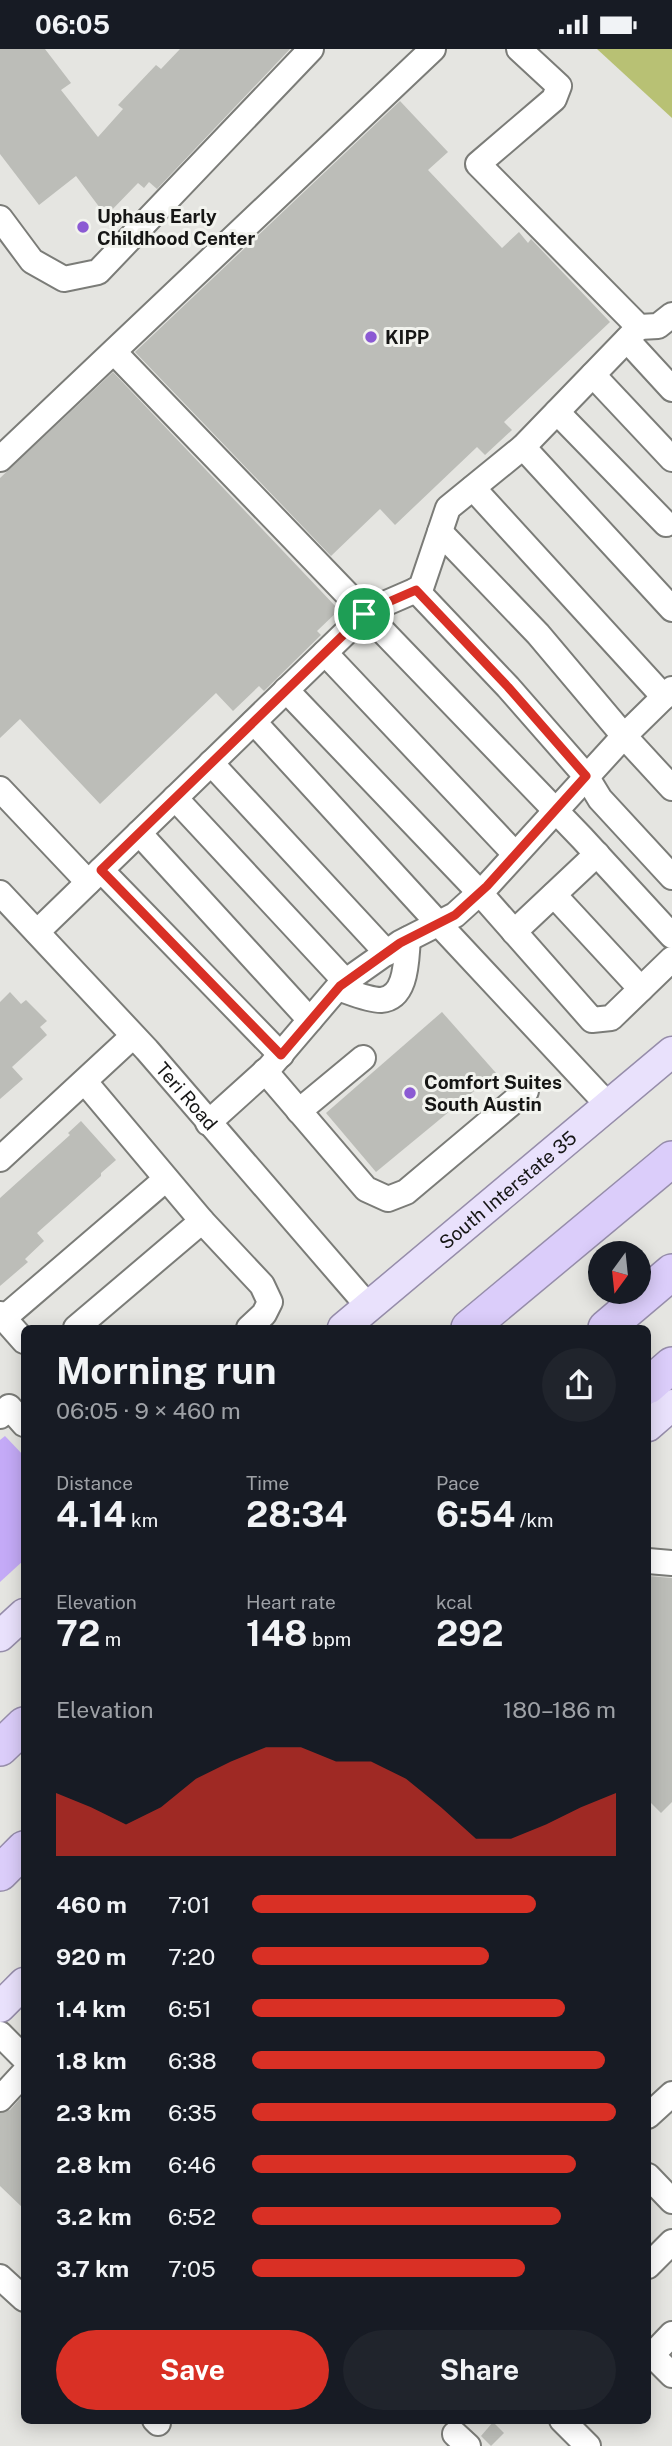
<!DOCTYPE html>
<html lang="en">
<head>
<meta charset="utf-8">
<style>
	body { margin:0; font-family:"Public Sans",sans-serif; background:#20242c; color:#f1f3f6; height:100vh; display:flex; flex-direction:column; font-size:26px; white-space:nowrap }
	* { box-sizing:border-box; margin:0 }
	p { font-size:23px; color:#9ea1a6 }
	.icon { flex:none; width:38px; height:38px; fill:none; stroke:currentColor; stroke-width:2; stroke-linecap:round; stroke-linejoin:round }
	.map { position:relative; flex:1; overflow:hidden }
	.sheet { position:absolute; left:21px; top:1276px; width:630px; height:1099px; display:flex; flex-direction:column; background:#171b24; border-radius:10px; box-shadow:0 4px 18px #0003 }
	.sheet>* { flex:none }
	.needle { width:46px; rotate:195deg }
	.tools { position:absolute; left:588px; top:1192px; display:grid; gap:14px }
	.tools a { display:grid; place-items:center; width:63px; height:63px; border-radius:50%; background:#171b24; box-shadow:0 4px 18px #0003; font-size:35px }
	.pin { position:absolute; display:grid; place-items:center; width:60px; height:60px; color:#fff; margin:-30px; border:4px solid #fff; border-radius:50%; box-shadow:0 2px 7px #0007 }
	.round { display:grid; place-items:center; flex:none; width:74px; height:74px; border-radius:37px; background:#20242c }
	.head { display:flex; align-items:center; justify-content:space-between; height:119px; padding:0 35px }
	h1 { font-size:38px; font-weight:700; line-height:52px }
	.metrics { display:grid; grid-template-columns:repeat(3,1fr); gap:10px; height:119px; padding:7px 35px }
	.metrics div { display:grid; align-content:center }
	.metrics b { font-size:35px; font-weight:700 }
	.metrics small { font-size:19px; font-weight:400 }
	.metrics p { font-size:19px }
	.chart { height:196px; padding:14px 35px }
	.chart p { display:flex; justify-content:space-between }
	.chart svg { width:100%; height:126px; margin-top:7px; fill:#d93025; opacity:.7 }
	.button { display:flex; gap:14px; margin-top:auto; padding:14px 35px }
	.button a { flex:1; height:80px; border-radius:42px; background:#d93025; color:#fff; font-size:28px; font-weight:700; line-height:80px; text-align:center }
	.button a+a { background:#20242c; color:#f1f3f6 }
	ul { padding:0 35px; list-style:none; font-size:23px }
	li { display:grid; grid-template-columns:112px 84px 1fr; align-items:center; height:52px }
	li i { height:18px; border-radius:9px; background:#d93025 }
	.status { display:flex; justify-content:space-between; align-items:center; height:49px; padding:0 35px; background:#171b24; direction:ltr }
	.status svg { height:19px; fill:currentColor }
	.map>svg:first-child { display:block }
</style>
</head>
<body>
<div class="status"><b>06:05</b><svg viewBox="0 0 49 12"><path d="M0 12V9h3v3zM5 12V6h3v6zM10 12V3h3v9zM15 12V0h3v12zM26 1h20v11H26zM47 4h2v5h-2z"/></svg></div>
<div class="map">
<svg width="672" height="2397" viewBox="0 0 672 2397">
	<rect width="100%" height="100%" fill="#e5e5e1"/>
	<polygon fill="#b8c174" points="597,0 672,0 672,69"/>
	<polygon fill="#c4aaf7" points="5,1387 24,1407 24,1511 0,1533 0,1391"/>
	<g fill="#bcbdb8">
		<polygon points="0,0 45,0 71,34 61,41 98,88 123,60 118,56 156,16 161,20 180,0 290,0 157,140 149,133 144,139 138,134 106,167 76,127 39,156 0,105"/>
		<polygon points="400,52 448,103 428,121 502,199 519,183 528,194 531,190 610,273 504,373 512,381 485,406 477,398 395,476 380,460 331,507 135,303"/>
		<polygon points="113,323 339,561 317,582 321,586 264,642 259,637 233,662 216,644 100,755 20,670 0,689 0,429"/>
		<polygon points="10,943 21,955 26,951 47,972 40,978 47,986 12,1018 23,1030 0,1050 0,953"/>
		<polygon points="442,963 496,1024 376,1123 326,1064"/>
		<polygon points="81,1072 116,1111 101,1124 101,1127 37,1184 44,1192 25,1210 28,1213 0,1237 0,1149 70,1086 68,1084"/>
		<polygon points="648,1527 672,1529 672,1753 661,1764 648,1751"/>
		<polygon points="24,2045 24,2160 0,2137 0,2064 10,2061"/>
		<polygon points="493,2373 504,2384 491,2397 481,2387"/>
	</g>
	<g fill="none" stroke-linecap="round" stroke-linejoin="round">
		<g stroke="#7b7c78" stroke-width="28">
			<g id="minor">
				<polyline points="519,0 559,37 554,50 478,115 639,278 658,277 672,266"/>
				<polyline points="0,169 32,212 64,230 98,223 311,0"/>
				<polyline points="627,291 672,340"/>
				<polyline points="114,303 582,789 672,887"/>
				<polyline points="593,326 672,410"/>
				<polyline points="557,363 666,475"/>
				<polyline points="523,398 639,278"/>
				<polyline points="0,410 433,0"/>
				<polyline points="473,439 664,648"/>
				<polyline points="440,483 538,585 624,687 672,739"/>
				<polyline points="416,541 508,638 586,727 600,750 672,828"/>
				<polyline points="325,604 515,805"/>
				<polyline points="286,641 480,844 592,971 611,969 672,910"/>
				<polyline points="254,673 438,874 608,1056"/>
				<polyline points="211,714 387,904"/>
				<polyline points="0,740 88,833"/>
				<polyline points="175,749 346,933"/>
				<polyline points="139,784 310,971"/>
				<polyline points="101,821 281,1006"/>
				<path id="s1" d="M0,844L147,1001L368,1257"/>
				<polyline points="554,846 641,940"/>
				<polyline points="37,883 368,562 421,539 448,459 523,398 672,560"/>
				<polyline points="514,883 597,805"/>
				<path d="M338,939C350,943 368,951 381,951C408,949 406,908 408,890"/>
				<polyline points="265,1022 366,1140 388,1150 406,1143 526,1042"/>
				<polyline points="299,1062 363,1009"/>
				<polyline points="208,1074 269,1019 339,937 400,894 455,866 487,837 624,687 672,640"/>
				<polyline points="0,1110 133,987"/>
				<polyline points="202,1172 262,1236 270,1253 264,1265 249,1279"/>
				<polyline points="0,1265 24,1292"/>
				<polyline points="4,1269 166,1130"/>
				<polyline points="76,1279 202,1172 85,1033"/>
				<polyline points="0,1367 9,1358 24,1375"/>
				<polyline points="648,1512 672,1514"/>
				<polyline points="0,1985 24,2009"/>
				<polyline points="0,2050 24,2024"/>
				<polyline points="648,2067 672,2045"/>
				<polyline points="648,2127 672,2152"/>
				<polyline points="648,2217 672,2193"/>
				<polyline points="0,2228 24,2250"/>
				<polyline points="652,2306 672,2285"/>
				<polyline points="648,2310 652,2306 672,2326"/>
				<polyline points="155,2371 158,2374"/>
				<polyline points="562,2371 588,2397"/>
				<polyline points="455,2385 468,2397"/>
			</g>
		</g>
		<g stroke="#968daa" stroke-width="33">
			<g id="major">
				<path id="s2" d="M343,1279L672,1003"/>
				<polyline points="648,1377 672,1356"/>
				<polyline points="0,1587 24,1565"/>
				<polyline points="0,1958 24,1934"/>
			</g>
		</g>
		<g stroke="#968daa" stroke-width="38">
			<g id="highway">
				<polyline points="469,1279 672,1110"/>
				<polyline points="606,1279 672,1223"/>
				<polyline points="648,1337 672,1316"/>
				<polyline points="0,1699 24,1676"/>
				<polyline points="0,1824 24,1800"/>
			</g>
		</g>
		<use href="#minor" stroke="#fff" stroke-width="24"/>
		<use href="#major" stroke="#e9e1fc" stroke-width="30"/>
		<use href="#highway" stroke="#dbcdfa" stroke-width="35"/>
	</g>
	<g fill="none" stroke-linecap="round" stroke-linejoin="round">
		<g stroke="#fff" stroke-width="14">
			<polygon id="route" points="416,541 508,638 586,727 487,837 455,866 400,894 340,937 281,1006 101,821 368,562"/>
		</g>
		<use href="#route" stroke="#d93025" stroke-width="9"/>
	</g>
	<g fill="#8b5ad3" stroke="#f2f3ee" stroke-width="2.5">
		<circle cx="83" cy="178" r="7"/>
		<circle cx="371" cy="288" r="7"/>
		<circle cx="410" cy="1044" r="7"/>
	</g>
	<g text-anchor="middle" stroke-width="6" stroke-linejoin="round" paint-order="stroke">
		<g font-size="19" font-weight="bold" fill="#161615" stroke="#f2f3ee" text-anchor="start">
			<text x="97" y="174">Uphaus Early<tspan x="97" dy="22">Childhood Center</tspan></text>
			<text x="385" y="295">KIPP</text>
			<text x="424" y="1040">Comfort Suites<tspan x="424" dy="22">South Austin</tspan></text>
		</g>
		<g font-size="19" fill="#161615" stroke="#f2f3ee">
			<text dy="7" stroke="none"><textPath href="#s1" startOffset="276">Teri Road</textPath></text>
			<text dy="7" stroke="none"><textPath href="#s2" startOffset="215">South Interstate 35</textPath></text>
		</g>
	</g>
</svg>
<div class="tools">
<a><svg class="needle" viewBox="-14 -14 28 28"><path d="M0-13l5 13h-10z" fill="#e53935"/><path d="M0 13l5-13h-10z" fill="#9ea1a6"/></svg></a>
</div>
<div class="pin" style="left:364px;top:565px;background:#1e9e55"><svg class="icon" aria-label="arrive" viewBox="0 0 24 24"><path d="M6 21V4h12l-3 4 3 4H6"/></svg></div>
<section class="sheet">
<div class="head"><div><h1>Morning run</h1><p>06:05 · 9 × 460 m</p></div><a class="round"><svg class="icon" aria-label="share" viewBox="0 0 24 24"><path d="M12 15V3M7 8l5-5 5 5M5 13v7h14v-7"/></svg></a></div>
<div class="metrics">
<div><p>Distance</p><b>4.14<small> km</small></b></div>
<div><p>Time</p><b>28:34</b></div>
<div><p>Pace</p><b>6:54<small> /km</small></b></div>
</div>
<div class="metrics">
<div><p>Elevation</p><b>72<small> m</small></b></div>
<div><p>Heart rate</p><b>148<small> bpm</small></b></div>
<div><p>kcal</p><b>292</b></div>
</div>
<div class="chart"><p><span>Elevation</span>180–186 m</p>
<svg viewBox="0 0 160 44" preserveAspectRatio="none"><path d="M0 44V22L10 27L20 33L30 27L40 17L50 11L60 6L70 6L80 11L90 11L100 17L110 27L120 38L130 38L140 33L150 27L160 22V44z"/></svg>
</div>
<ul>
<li><b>460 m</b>7:01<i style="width:78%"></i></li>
<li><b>920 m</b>7:20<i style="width:65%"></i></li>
<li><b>1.4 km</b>6:51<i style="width:86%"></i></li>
<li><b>1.8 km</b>6:38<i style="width:97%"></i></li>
<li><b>2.3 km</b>6:35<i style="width:100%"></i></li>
<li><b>2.8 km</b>6:46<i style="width:89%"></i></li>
<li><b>3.2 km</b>6:52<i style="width:85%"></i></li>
<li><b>3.7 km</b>7:05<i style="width:75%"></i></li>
</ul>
<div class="button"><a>Save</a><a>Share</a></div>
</section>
</div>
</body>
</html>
